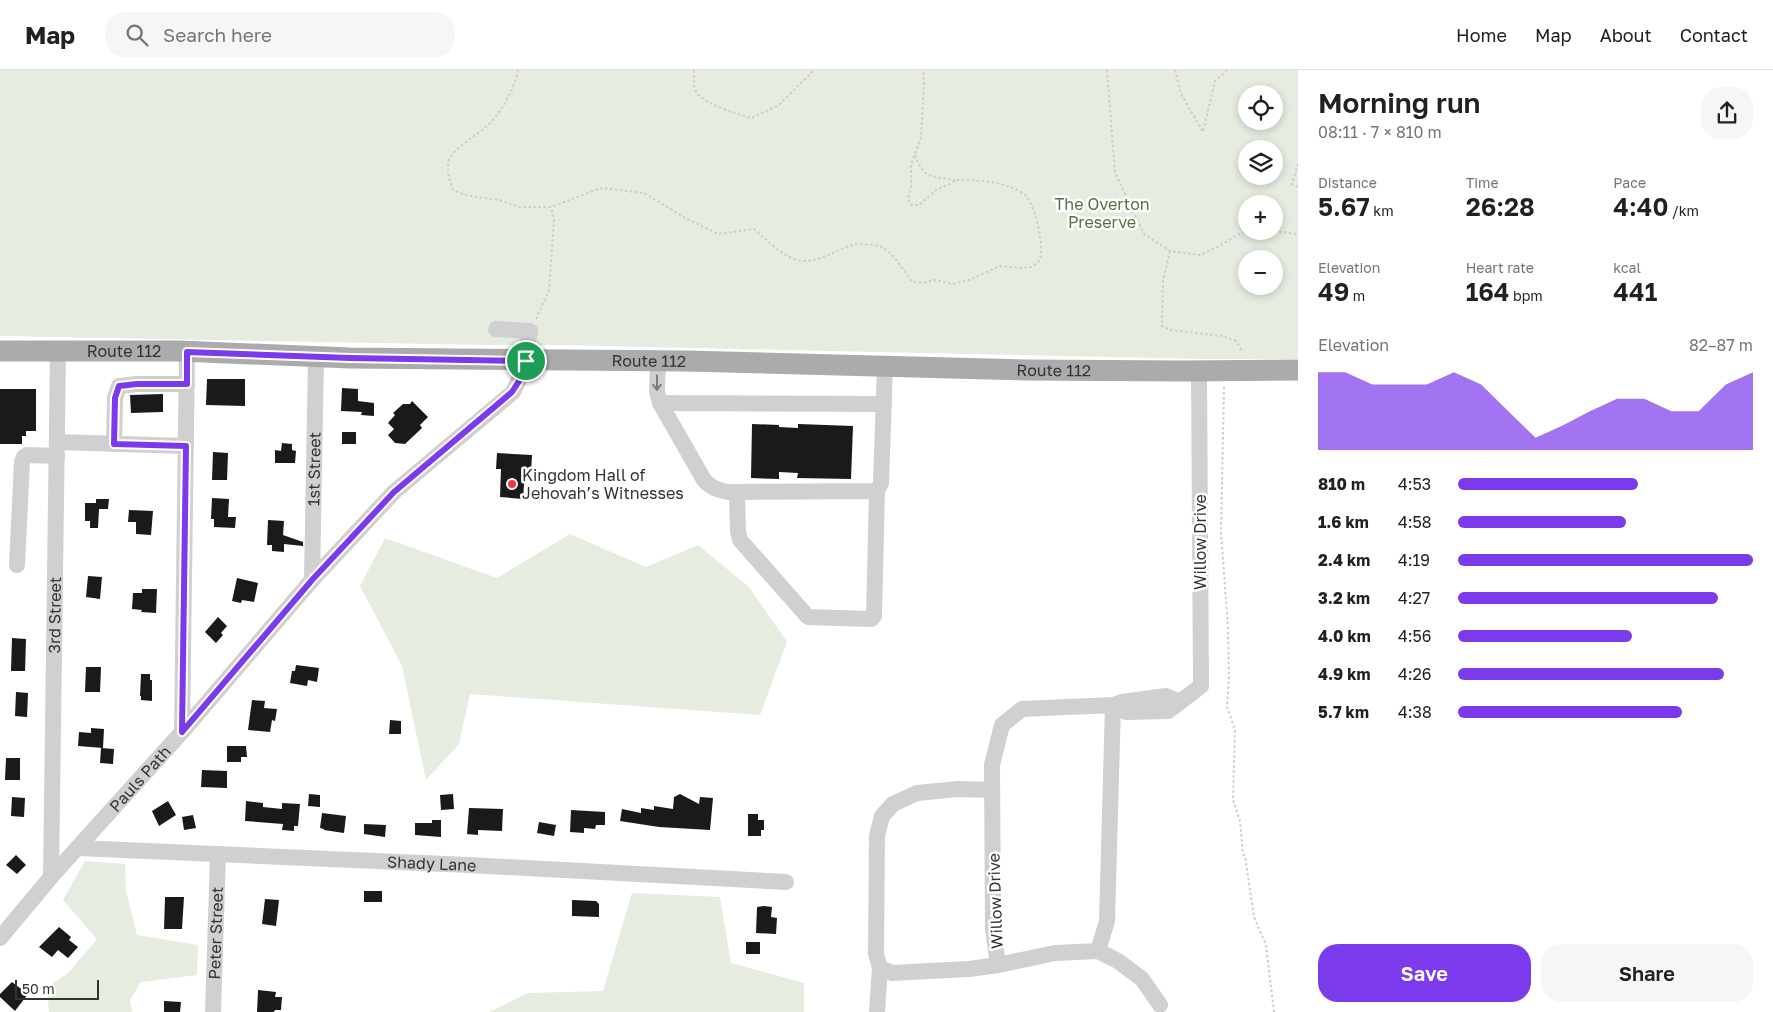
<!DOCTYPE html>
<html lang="en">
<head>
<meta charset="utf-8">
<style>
	body { margin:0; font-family:"Golos Text",sans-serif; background:#f6f6f6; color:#202124; height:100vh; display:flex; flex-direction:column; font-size:19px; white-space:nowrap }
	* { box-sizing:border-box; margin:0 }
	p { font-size:16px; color:#757577 }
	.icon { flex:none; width:28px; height:28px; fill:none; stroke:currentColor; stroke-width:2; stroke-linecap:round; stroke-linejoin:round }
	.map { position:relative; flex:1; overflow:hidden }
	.drawer { display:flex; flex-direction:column; background:#fff; width:475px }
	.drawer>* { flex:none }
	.fabs { position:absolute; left:1238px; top:15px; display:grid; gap:10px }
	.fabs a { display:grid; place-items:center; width:45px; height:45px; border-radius:50%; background:#fff; box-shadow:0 2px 8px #0003; font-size:25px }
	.scale { position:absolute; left:15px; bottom:12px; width:84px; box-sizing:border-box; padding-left:5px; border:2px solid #333; border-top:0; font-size:14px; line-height:18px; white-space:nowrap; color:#333; -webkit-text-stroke:4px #fff; paint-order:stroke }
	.pin { position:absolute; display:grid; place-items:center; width:42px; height:42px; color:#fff; margin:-21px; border:2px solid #fff; border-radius:50%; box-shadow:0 1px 5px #0007 }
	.round { display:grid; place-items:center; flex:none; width:52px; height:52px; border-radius:20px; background:#f6f6f6 }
	.summary { display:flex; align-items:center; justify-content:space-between; height:85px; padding:0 20px }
	h1 { font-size:28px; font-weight:600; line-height:38px }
	.figures { display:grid; grid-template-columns:repeat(3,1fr); gap:8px; height:85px; padding:5px 20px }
	.figures div { display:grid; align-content:center }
	.figures b { font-size:25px; font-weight:600 }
	.figures small { font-size:14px; font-weight:400 }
	.figures p { font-size:14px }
	.chart { height:140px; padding:10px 20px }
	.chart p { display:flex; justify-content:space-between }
	.chart svg { width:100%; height:90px; margin-top:5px; fill:#7c3aed; opacity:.7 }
	.cta { display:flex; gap:10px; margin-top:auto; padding:10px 20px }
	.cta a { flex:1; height:58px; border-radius:20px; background:#7c3aed; color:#fff; font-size:20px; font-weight:600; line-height:58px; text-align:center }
	.cta a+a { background:#f6f6f6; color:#202124 }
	ul { padding:0 20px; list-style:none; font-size:16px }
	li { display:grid; grid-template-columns:80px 60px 1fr; align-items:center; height:38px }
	li i { height:12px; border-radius:6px; background:#7c3aed }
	header { display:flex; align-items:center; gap:30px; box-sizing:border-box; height:70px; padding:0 25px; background:#fff; border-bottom:1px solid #e0e0e0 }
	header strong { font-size:24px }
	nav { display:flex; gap:28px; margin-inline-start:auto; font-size:18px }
	.search { width:350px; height:45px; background:#f6f6f6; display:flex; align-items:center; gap:12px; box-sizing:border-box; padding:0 18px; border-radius:20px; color:#757577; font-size:19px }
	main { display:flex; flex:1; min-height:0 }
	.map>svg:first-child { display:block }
</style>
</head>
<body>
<header>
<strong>Map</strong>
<div class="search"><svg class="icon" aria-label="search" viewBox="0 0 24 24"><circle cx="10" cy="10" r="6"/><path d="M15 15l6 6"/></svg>Search here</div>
<nav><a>Home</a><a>Map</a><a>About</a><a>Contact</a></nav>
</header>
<main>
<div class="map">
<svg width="1298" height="942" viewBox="0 0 1298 942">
	<rect width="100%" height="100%" fill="#fff"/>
	<g fill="#e6ecdf" fill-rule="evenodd">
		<path d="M0,0H1298V289H1203L559,275H486L0,266ZM1246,24H1274V51H1246ZM1246,79H1274V106H1246ZM1246,134H1274V161H1246ZM1246,189H1274V216H1246Z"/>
		<polygon points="570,464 646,497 698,475 749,517 787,572 760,645 470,624 459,674 426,710 402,596 360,516 385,468 497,508"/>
		<polygon points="85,791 125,794 126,821 137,865 198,875 197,905 141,912 130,930 132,942 49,942 47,917 67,904 97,869 63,830"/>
		<polygon points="632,823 720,827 731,893 804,913 804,942 489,942 528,923 603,921"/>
	</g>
	<g fill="#1a1a1a">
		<polygon points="207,309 245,309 245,336 206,335"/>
		<polygon points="342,318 358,319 358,331 374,333 374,346 361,345 362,342 341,341"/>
		<polygon points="0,319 36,319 36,361 26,361 26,366 22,366 22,374 0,374"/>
		<polygon points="163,324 163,342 131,343 130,325"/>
		<polygon points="412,331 428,347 420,355 422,358 405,374 395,373 388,365 394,359 388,353 395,345 393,343 403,334 410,334"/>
		<polygon points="752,354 779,355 779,357 798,358 798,354 853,356 851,409 797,408 798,403 779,402 779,409 751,408"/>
		<rect x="342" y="362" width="14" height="12"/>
		<polygon points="282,373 292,374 292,380 296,381 295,393 275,393 275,380 281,381"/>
		<polygon points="213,382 228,383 227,410 212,410"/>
		<polygon points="497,383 532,385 531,402 525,401 523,429 500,427 501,399 496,399"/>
		<polygon points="212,428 229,429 228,447 236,447 235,458 214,457 214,449 211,449"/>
		<polygon points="96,429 109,429 108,439 99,439 98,458 90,458 90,451 85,451 85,433 96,433"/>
		<polygon points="129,440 153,441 151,465 136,464 136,452 128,452"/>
		<polygon points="268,450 284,451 283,465 303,472 303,476 284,474 284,482 272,481 272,475 267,475"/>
		<polygon points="88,506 102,507 100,529 86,527"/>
		<polygon points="237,508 258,513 254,532 242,530 241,533 232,531"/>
		<polygon points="142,519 157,519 156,543 141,542 142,540 132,539 133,523 142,523"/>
		<polygon points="218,547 227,556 221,563 223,565 216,573 205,562"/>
		<polygon points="12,568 26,569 25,601 11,601"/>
		<polygon points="296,595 319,598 317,612 308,610 307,616 290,613 292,601 295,601"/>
		<polygon points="86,597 101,597 100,622 85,622"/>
		<polygon points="141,604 150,604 150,610 152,610 152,631 141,630 141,626 140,626"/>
		<polygon points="16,622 28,623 27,647 15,646"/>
		<polygon points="252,630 265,631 264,638 277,639 275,651 272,650 270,662 248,660"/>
		<polygon points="390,650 401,651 401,664 389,664"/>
		<polygon points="91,658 104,659 103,678 78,676 79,662 91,663"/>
		<polygon points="227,676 246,676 247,687 241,687 241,692 227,692"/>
		<polygon points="101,678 114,679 113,694 100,693"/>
		<polygon points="6,688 20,688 20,710 5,710"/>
		<polygon points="202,700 227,701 227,718 201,717"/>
		<polygon points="309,724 320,725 320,737 308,736"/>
		<polygon points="453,724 454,739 441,740 440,725"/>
		<polygon points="680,724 699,734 700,727 713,728 710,760 659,757 620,751 622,739 641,743 641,738 654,740 654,736 673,739 674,727"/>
		<polygon points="12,727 25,728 24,747 11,746"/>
		<polygon points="168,731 176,745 159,756 152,741"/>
		<polygon points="246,731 263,733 263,737 282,739 282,733 300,734 298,756 294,756 294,761 282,760 283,754 245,751"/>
		<polygon points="469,738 503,739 502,761 478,760 478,765 467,764"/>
		<polygon points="571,740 605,742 605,755 596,755 595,759 584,758 584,763 570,762"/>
		<polygon points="322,743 346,746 344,763 324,760 324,759 320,758"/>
		<polygon points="748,744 758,744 758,750 764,750 764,760 761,760 761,766 748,766"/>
		<polygon points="193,745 196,758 184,760 182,747"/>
		<polygon points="432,750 441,750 441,767 415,765 415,753 432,753"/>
		<polygon points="539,752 556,755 554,766 537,763"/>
		<polygon points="364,754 386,755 385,767 364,764"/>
		<polygon points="16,785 26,795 17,804 6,795"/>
		<rect x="364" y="821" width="18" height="11"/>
		<polygon points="165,827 184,827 182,859 164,859"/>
		<polygon points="265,829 279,830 276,856 262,854"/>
		<polygon points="572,830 596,831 599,834 599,847 572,846"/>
		<polygon points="764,836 772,837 771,847 777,848 776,864 756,863 757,837"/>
		<polygon points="59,857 71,867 69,870 78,877 68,888 58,880 52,887 39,877"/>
		<rect x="746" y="872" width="14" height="12"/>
		<polygon points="12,912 28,924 15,941 0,927 0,924"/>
		<polygon points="258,920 276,922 275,927 282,927 281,940 275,940 274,942 257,942"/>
		<polygon points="164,931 181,932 180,942 164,942"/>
	</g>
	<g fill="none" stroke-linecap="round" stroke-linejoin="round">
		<g stroke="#cdcdcd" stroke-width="2" stroke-dasharray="2.5 2.5" stroke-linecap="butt">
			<path d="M518,0C514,20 502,42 486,57C477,65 453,79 449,90C446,100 450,112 453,120L465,125L499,130L520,137H551L601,118L644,123L687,149L718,164L754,159C763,167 782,185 794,189C816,197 836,178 856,174C862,174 874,175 879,176C894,181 903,202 913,212L923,213L935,210L952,214L969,210L1000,196L1021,198L1032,197L1040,190C1043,178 1040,168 1038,156C1036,147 1032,133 1026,126C1012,112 974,109 955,110L952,113L936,120L919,135H911L908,129L911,118V95L921,67L924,14L923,0"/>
			<path d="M694,0C695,8 692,16 697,23C707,36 736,43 751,48L779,35L814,0"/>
			<polyline points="1107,0 1115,103 1144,164 1170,181 1200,185 1219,176 1246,160"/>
			<polyline points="1175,0 1181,24 1203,62 1215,11 1227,0"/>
			<path d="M915,85C924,110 932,106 955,110"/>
			<polyline points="1298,94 1292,114 1298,117"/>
			<polyline points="1274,161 1298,164"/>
			<polyline points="1170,181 1163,211 1162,256 1170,260 1223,266 1236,271 1242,281"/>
			<polyline points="536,249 549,220 554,150 551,137"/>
			<polyline points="1224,317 1221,461 1228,558 1229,607 1227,637 1235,660 1233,730 1240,751 1243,784 1245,786 1254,847 1266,875 1274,942"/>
		</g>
		<g stroke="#d0d0d0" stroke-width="16">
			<path d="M658,291L657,322L660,333L704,410C711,418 718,420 728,422L877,421L881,413L885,295"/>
			<polyline points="660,333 884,334"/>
			<polyline points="57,372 186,376"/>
			<polyline points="114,374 115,328 119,316 137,314 187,314"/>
			<polyline points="737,422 738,461 740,470 808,547 871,549 874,546 877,421"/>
			<polyline points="17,495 22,392 24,387 27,385 57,386"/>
			<path id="s1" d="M312,510L316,287"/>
			<polyline points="1113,635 1107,851 1098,881 1055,883 998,895 993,859 992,695 1002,655 1022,639 1113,635 1122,632 1166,626 1180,632"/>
			<polyline points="1115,636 1126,642 1168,641 1201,616 1199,301"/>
			<polyline points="182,662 187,281"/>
			<polyline points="992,720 958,719 917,723 893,734 882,746 877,766 876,884 880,898 892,903 969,899 998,895"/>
			<path id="s2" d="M78,778L469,795L786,812"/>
			<path id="s3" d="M51,807L58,281"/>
			<path id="s4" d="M0,868L51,807L182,662L312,510L394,422L513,322L522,303L530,261L496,259"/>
			<polyline points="1098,881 1118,891 1142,909 1160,935"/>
			<path id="s5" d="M213,942L218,784"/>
			<polyline points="877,942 880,898"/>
		</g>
		<path stroke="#ababab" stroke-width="21" id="s6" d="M0,281H179L350,288L686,291L1026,300L1184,301L1298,300"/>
	</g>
	<defs><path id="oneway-shaft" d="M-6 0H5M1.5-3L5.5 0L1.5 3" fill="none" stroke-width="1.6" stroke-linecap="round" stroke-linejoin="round" transform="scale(1.25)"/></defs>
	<use stroke="#7a7a7a" href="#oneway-shaft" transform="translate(657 313) rotate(90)"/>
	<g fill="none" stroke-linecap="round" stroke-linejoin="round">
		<g stroke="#fff" stroke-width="10">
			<polygon id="route" points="187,282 350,288 526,291 521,308 512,322 394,422 312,510 182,662 186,376 114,374 115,328 119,316 137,314 187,314"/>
		</g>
		<use href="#route" stroke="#7c3aed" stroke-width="6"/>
	</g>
	<circle fill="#e63946" stroke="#fff" stroke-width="2" cx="512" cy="414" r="5"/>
	<g text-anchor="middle" stroke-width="5" stroke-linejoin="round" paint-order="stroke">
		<g font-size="16" fill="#56703f" stroke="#fff">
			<text x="1102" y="140">The Overton<tspan x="1102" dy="18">Preserve</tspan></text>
		</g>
		<g font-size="16" fill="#333" stroke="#fff">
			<text dy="6" stroke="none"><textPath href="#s6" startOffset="124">Route 112</textPath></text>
			<text dy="6" stroke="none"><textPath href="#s6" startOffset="649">Route 112</textPath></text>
			<text dy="6" stroke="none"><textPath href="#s6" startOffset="1054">Route 112</textPath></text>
			<text dy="6" stroke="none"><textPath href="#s1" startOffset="111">1st Street</textPath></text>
			<text transform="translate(1200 472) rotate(-90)" y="6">Willow Drive</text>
			<text dy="6" stroke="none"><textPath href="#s3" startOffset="262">3rd Street</textPath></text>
			<text dy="6" stroke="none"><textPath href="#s4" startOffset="212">Pauls Path</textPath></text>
			<text dy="6" stroke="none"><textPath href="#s2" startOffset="354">Shady Lane</textPath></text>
			<text transform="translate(995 831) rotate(-92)" y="6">Willow Drive</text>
			<text dy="6" stroke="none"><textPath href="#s5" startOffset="79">Peter Street</textPath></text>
		</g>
		<g font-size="16" fill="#333" stroke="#fff" text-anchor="start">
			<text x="522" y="411">Kingdom Hall of<tspan x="522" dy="18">Jehovah’s Witnesses</tspan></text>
		</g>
	</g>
</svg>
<div class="fabs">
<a><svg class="icon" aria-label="locate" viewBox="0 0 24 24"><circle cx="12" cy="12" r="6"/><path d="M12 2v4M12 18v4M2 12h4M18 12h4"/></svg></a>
<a><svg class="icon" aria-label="layers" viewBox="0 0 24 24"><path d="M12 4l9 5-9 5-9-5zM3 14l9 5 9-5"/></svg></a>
<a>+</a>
<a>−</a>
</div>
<div class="scale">50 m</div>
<div class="pin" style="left:526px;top:291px;background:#1e9e55"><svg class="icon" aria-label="arrive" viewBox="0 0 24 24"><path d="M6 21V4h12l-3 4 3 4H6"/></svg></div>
</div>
<section class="drawer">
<div class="summary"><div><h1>Morning run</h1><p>08:11 · 7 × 810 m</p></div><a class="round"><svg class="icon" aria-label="share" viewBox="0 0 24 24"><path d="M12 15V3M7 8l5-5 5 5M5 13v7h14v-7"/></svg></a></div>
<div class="figures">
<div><p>Distance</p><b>5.67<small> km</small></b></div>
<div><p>Time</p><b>26:28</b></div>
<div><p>Pace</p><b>4:40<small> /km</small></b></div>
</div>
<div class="figures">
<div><p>Elevation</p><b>49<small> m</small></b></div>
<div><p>Heart rate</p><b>164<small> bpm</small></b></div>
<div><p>kcal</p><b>441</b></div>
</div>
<div class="chart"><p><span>Elevation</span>82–87 m</p>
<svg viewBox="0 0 160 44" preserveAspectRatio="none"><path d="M0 44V6L10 6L20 12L30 12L40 12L50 6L60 12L70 25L80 38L90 32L100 25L110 19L120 19L130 25L140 25L150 12L160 6V44z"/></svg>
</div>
<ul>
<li><b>810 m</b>4:53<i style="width:61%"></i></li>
<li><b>1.6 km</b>4:58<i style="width:57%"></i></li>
<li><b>2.4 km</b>4:19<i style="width:100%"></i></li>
<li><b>3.2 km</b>4:27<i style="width:88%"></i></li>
<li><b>4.0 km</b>4:56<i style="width:59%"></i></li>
<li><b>4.9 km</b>4:26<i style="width:90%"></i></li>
<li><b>5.7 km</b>4:38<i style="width:76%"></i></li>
</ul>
<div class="cta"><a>Save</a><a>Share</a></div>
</section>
</main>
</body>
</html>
